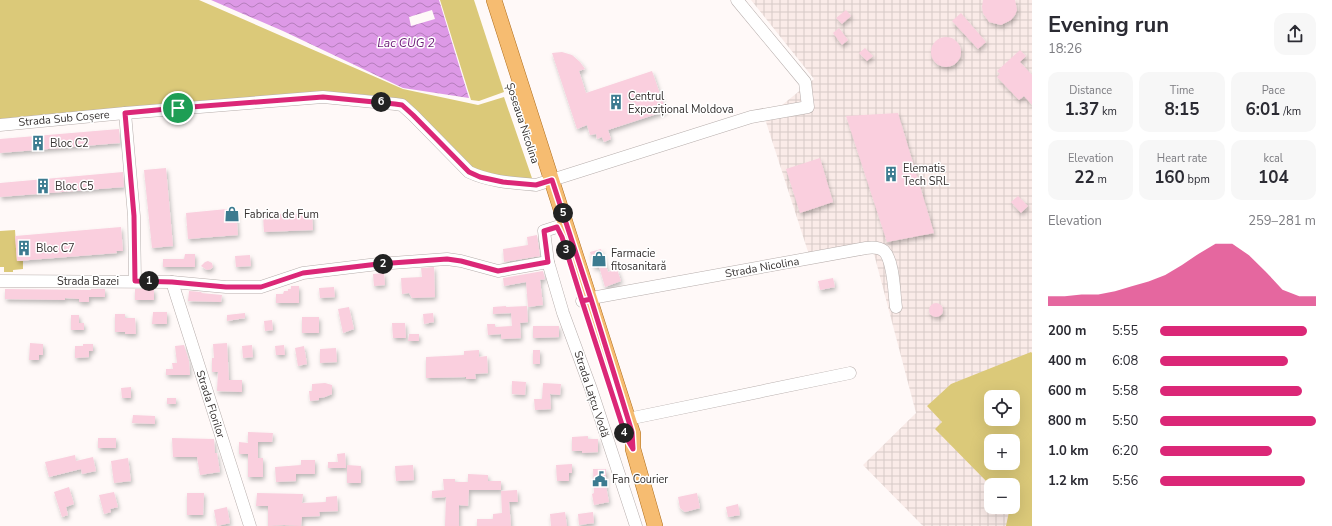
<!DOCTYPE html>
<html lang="en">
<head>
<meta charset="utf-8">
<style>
	body { margin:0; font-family:"Nunito Sans",sans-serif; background:#f7f7f7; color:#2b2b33; height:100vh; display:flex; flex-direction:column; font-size:15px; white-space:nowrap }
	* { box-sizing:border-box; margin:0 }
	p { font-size:13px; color:#7c7c81 }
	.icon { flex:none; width:22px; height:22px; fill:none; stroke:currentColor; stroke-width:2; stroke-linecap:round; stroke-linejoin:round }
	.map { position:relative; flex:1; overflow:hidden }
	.side { display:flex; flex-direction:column; background:#fff; width:300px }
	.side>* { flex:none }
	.tools { position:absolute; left:984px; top:390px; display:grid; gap:8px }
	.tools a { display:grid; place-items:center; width:36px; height:36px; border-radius:8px; background:#fff; box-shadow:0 4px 16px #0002; font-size:20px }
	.pin { position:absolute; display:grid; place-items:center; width:34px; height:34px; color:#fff; margin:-17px; border:2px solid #fff; border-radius:50%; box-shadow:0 1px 4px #0007 }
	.km { position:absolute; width:20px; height:20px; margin:-10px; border-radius:50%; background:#222; color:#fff; font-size:11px; line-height:20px; text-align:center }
	.round { display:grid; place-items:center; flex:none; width:42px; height:42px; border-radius:12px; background:#f7f7f7 }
	.head { display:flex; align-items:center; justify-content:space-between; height:68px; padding:0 16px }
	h1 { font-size:22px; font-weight:700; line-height:30px }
	.figures { display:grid; grid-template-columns:repeat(3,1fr); gap:6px; height:68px; padding:4px 16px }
	.figures div { display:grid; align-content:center; border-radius:10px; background:#f7f7f7; text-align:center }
	.figures b { font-size:17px; font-weight:700 }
	.figures small { font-size:11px; font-weight:400 }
	.figures p { font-size:11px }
	.chart { height:112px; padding:8px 16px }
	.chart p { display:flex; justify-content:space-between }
	.chart svg { width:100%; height:72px; margin-top:4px; fill:#db2777; opacity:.7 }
	ul { padding:0 16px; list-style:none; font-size:13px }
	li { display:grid; grid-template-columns:64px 48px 1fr; align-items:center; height:30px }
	li i { height:10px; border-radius:5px; background:#db2777 }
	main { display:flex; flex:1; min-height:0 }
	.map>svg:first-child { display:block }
</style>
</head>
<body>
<main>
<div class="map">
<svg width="1032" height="526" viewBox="0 0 1032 526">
	<defs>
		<pattern id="industrial-grid" width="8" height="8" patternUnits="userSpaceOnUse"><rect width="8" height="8" fill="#faebe8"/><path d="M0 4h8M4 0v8" fill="none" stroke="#d7cac7"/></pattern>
		<pattern id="water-waves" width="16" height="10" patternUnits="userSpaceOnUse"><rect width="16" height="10" fill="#dd99e6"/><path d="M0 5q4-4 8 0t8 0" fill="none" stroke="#b47dbb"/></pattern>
		<filter id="shadow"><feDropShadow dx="1.5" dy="3" stdDeviation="2" flood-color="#0004"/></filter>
	</defs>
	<rect width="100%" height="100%" fill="#fff9f8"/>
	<path fill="url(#industrial-grid)" fill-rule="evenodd" d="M751,0H1032V526H923L863,465L916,413L873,250L812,264L765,119L814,79ZM991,397H1013V419H991ZM991,441H1013V463H991ZM991,485H1013V507H991Z"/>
	<g fill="#dbc979" fill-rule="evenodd">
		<polygon points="0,0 199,0 403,89 478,105 504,97 533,181 473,171 405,104 387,96 329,93 128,107 0,119"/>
		<polygon points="440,0 474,0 504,92 479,101 471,100"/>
		<polygon points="15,230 17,261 23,261 23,269 13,270 13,272 4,272 4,267 0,267 0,231"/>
		<path d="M1031,352L1032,353V526H1006L1010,507H1013V485L991,486L935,429L942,422L927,406L951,384ZM991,397H1013V419H991ZM991,441H1013V463H991Z"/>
	</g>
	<polygon fill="url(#water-waves)" points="211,0 439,0 469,98 403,88 283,31"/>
	<polygon fill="#fff9f8" points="432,10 435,19 411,26 409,17"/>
	<g fill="#facfde" filter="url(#shadow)">
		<polygon points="983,0 1015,0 1017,10 1015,15 1011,20 1001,25 989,22 983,13 982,7"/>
		<polygon points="846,10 851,16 842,24 836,18"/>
		<polygon points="961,13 986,42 978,49 952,21"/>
		<polygon points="839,28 848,40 842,45 833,33"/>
		<circle cx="946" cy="52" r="15"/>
		<polygon points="865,48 873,56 867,61 859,53"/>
		<polygon points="1020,50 1026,56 1020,62 1032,75 1032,105 1024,96 1019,100 997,77 1000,74 997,71"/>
		<polygon points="562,52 572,55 580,62 585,69 579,71 586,93 652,71 666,111 608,130 611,139 604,142 602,137 597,139 596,134 590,135 587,125 577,129 552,53"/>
		<polygon points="898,113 934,233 887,242 846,116"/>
		<polygon points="119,129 120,143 0,153 0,139"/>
		<polygon points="820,158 833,202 800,213 786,169"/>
		<polygon points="166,168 173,246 152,248 144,170"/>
		<polygon points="123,172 124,187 0,197 0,183"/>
		<polygon points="1018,196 1028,206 1021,213 1011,202"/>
		<polygon points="227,209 228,211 236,211 238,235 188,239 186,213"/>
		<polygon points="312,213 313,230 264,232 263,215"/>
		<polygon points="121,227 123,251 116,251 117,253 17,261 15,236"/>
		<polygon points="537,235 540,256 504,262 503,249 528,245 527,237"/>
		<polygon points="601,249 608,272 617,269 621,281 605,287 599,266 594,268 590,252"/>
		<polygon points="185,254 195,254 195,267 163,267 163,259 184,259"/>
		<polygon points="250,255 251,266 236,267 235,256"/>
		<polygon points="208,261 212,263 213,267 211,269 207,270 201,266 205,262"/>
		<polygon points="434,267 435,297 412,298 409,293 402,294 401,278 422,277 421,268"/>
		<polygon points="543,271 545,279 540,280 543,305 528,307 526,282 504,286 503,278"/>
		<polygon points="384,273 385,285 374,286 373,274"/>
		<polygon points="833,278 835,287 820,290 818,281"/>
		<polygon points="291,286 299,286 299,303 276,303 276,294 283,294 284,291 288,291 288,289 291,289"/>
		<polygon points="334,287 335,297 320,298 319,288"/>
		<polygon points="5,289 91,290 91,289 105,289 105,297 89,297 89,302 79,302 79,299 65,298 65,300 5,299"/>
		<rect x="135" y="289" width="19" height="11"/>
		<polygon points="189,291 202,292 201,293 222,295 221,302 188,301"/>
		<circle cx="936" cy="310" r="7"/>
		<polygon points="506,306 506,307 527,306 528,322 520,323 521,338 501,339 501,334 488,335 487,324 495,324 495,327 512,326 511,313 493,314 493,307"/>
		<polygon points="349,307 354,329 343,333 338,309"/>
		<polygon points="153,312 167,312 167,324 152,324"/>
		<polygon points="245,313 245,318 227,321 227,315"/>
		<polygon points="433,313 434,322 424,324 423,314"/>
		<polygon points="115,314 125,314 125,318 135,318 136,334 125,334 125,332 115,332"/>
		<polygon points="71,315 79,315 79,323 84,323 84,330 71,330"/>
		<rect x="302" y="317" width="17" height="16"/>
		<polygon points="272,320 273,330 265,331 264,321"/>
		<polygon points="392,323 405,323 406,338 393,338"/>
		<polygon points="533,326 559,326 559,337 533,338"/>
		<polygon points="409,334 419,334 419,341 408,341"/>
		<polygon points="30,343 43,344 43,355 39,355 39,360 29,360"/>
		<polygon points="227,343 229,380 242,380 242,392 217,391 218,372 212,372 212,358 214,358 213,344"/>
		<polygon points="83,344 93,344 93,351 89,351 89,357 75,358 75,346 83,346"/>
		<polygon points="184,345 189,361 190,375 166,375 166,369 173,369 172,363 177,363 175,346"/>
		<polygon points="252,345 253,357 243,358 242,346"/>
		<polygon points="284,345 285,355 276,355 275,346"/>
		<polygon points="304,346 307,364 298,366 295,348"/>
		<polygon points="336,348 337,362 320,363 320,349"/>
		<polygon points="479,350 479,357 487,356 488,373 475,374 476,379 466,379 466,377 426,378 426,357 464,355 464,351"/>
		<rect x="533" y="350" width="7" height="14"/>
		<polygon points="512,381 526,382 525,395 512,394"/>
		<polygon points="325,383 332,385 332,394 325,397 319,398 319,400 310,401 309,391 312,391 312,384"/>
		<polygon points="543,383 561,384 560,395 550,394 551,409 535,410 534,399 542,399"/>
		<polygon points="131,387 131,398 122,398 121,388"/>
		<rect x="167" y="398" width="9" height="6"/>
		<polygon points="133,415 155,416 155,424 132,423"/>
		<polygon points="248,432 273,433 272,442 258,442 258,458 263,458 263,477 248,477 248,454 239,454 239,442 248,443"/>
		<polygon points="588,436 588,439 598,439 598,452 582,453 582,451 572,451 572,437"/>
		<rect x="98" y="438" width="18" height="10"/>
		<polygon points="172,438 214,439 215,453 217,453 220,472 200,475 197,457 173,457"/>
		<polygon points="345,453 346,468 328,468 328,462 338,462 337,454"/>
		<polygon points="75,455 76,461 93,457 96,471 82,474 81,469 49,477 45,462"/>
		<polygon points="128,458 131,481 114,483 111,461"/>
		<polygon points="301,460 315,460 315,474 296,474 296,481 276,482 275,467 301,465"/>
		<polygon points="572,464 572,473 569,473 569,481 557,481 556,465"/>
		<polygon points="347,465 361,466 361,483 347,483"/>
		<polygon points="413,465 414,480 396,481 395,466"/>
		<polygon points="593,469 606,469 606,486 609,502 594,505 592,494 594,493"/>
		<polygon points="468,474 488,475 488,481 501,481 501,490 469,490 468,506 459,505 459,526 445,526 446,497 432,498 432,491 444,490 443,479 455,479 455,482 468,482"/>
		<polygon points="69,487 74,504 66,507 68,515 62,517 54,492"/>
		<polygon points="517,490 518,502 509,502 511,526 477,526 477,519 493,519 493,514 502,513 501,491"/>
		<polygon points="114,492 118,507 110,509 111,512 104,514 99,495"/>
		<polygon points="187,493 204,493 203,515 187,515"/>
		<polygon points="257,493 303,494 302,503 326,502 326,497 337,496 338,511 319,512 320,516 302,517 301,526 284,525 268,526 268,506 256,506"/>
		<polygon points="697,493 700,508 685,512 680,508 678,497"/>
		<polygon points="738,504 740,515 728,517 726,507"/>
		<polygon points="227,507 230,523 217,526 214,510"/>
		<polygon points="565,512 567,526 551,526 550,514"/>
		<polygon points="593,512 594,523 579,525 578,514"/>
	</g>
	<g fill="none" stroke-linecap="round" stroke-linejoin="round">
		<g stroke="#b7aeac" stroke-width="13">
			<g id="minor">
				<polyline points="125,113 134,216 135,281"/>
				<path d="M0,125L125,113L323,97L395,104L402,105L413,115L469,172C490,182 514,183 536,185L751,117L808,107L805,82L737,0"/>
				<polyline points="566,224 544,231 548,262 563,313 591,389 636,526"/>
				<polyline points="0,281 172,282 226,287 261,287 303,273 378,264 447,259 461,261 498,271 548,262"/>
				<polyline points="172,282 250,526"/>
				<path d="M582,301L597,297L866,248C873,247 879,247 884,251C894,261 894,293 896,307"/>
				<polyline points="628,419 850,373"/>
			</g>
		</g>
		<g stroke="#af6e1e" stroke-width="16">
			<polyline id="major" points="494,0 628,419 633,434 633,449 655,526"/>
		</g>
		<use href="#minor" stroke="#fff" stroke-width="12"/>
		<use href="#major" stroke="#f6bc71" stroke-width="15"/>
	</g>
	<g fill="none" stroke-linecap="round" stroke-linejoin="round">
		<g stroke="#fff" stroke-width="8">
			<polyline id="route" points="178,108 125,113 134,216 135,281 172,282 226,287 261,287 303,273 378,264 447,259 461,261 498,271 548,262 544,231 557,227 562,237 582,301 591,299 632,432 633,449 626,437 582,301 591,299 552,180 536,185 503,182 480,177 469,172 413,115 402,105 395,104 323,97 178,108"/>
		</g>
		<use href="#route" stroke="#db2777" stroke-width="5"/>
	</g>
	<defs>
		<g id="building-bare" transform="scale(1.2)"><path d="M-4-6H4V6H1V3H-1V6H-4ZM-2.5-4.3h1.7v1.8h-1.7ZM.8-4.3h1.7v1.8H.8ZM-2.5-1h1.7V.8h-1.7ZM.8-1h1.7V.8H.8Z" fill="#3c7b90" stroke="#fff" stroke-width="2.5" paint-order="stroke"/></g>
		<g id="shop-bare" transform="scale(1.2)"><path d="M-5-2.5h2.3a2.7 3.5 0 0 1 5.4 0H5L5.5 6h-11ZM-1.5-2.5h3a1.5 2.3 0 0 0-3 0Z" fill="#3c7b90" stroke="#fff" stroke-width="2.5" paint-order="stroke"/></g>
		<g id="civic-bare" transform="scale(1.2)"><path d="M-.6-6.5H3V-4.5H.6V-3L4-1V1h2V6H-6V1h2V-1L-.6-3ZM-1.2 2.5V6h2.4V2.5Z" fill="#3c7b90" stroke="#fff" stroke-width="2.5" paint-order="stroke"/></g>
	</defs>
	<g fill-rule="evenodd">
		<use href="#building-bare" x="616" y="102"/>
		<use href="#building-bare" x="38" y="143"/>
		<use href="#building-bare" x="891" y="174"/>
		<use href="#building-bare" x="43" y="186"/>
		<use href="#shop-bare" x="232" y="214"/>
		<use href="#building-bare" x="24" y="248"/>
		<use href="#shop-bare" x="599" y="259"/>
		<use href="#civic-bare" x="600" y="479"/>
	</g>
	<g text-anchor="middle" stroke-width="3" stroke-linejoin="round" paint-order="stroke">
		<g font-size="11" fill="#363231" stroke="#fff" text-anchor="start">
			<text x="628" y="100">Centrul<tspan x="628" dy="13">Expozițional Moldova</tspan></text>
			<text x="50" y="147">Bloc C2</text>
			<text x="903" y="172">Elematis<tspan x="903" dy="13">Tech SRL</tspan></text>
			<text x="55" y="190">Bloc C5</text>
			<text x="244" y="218">Fabrica de Fum</text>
			<text x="36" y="252">Bloc C7</text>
			<text x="611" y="257">Farmacie<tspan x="611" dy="13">fitosanitară</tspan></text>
			<text x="612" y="483">Fan Courier</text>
		</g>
		<g font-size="11" fill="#363231" stroke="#fff">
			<text transform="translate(64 118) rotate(-5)" y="4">Strada Sub Coșere</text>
			<text transform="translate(523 123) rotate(72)" y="4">Șoseaua Nicolina</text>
			<text transform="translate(762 267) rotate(-10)" y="4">Strada Nicolina</text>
			<text x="88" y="285">Strada Bazei</text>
			<text transform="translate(592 394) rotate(72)" y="4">Strada Lațcu Vodă</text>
			<text transform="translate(211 404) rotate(72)" y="4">Strada Florilor</text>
		</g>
		<g font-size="12" font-style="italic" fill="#6b1976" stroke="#fff">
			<text x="406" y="47">Lac CUG 2</text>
		</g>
	</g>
</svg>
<div class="tools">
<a><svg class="icon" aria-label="locate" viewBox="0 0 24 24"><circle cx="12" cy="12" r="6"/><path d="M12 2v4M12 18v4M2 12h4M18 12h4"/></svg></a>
<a>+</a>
<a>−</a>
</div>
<div class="pin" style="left:178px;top:108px;background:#1e9e55"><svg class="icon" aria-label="arrive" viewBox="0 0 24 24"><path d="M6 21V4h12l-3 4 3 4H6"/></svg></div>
<b class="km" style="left:149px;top:281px">1</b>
<b class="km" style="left:383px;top:264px">2</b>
<b class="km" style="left:566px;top:250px">3</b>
<b class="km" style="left:624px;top:433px">4</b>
<b class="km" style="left:563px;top:213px">5</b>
<b class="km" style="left:381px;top:102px">6</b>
</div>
<section class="side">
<div class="head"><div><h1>Evening run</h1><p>18:26</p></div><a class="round"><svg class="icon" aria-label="share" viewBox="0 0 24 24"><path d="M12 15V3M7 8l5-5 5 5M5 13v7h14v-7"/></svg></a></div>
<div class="figures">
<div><p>Distance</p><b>1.37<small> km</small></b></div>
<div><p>Time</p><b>8:15</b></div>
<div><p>Pace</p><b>6:01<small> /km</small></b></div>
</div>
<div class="figures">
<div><p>Elevation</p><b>22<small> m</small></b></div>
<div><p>Heart rate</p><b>160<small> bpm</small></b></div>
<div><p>kcal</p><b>104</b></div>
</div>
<div class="chart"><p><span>Elevation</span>259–281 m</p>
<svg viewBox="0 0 160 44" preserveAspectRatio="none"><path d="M0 44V38L10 38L20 37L30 37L40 35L50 32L60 29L70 25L80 19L90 12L100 6L110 6L120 13L130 23L140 34L150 38L160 38V44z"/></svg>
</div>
<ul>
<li><b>200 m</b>5:55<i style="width:94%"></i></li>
<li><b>400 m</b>6:08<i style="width:82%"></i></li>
<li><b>600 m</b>5:58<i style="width:91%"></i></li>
<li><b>800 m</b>5:50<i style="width:100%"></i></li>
<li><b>1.0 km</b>6:20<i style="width:72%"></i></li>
<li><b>1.2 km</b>5:56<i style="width:93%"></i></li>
</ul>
</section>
</main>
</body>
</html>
